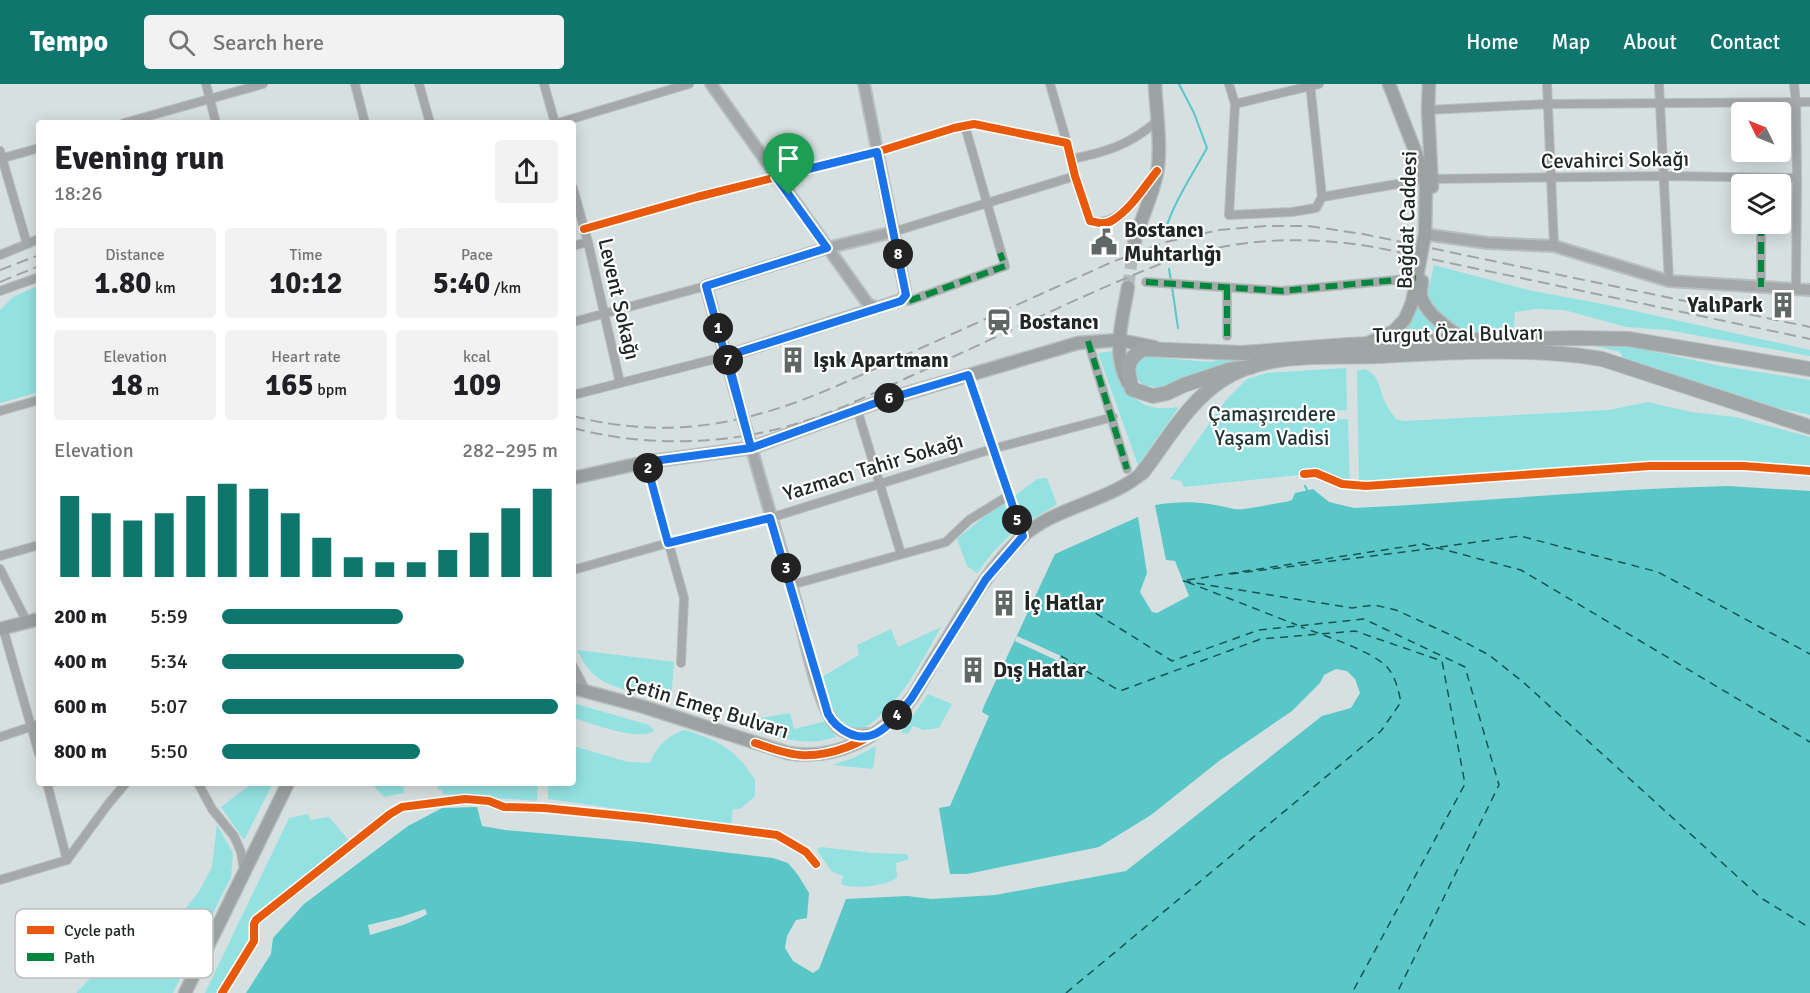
<!DOCTYPE html>
<html lang="en">
<head>
<meta charset="utf-8">
<style>
	body { margin:0; font-family:Signika,sans-serif; background:#f2f2f2; color:#202124; height:100vh; display:flex; flex-direction:column; font-size:22px; white-space:nowrap }
	* { box-sizing:border-box; margin:0 }
	p { font-size:20px; color:#757577 }
	.icon { flex:none; width:33px; height:33px; fill:none; stroke:currentColor; stroke-width:2; stroke-linecap:round; stroke-linejoin:round }
	.map { position:relative; flex:1; overflow:hidden }
	.panel { position:absolute; left:36px; top:36px; width:540px; height:666px; display:flex; flex-direction:column; background:#fff; border-radius:6px; box-shadow:0 3px 15px #0003 }
	.panel>* { flex:none }
	.needle { width:39px; rotate:313deg }
	.tools { position:absolute; left:1731px; top:18px; display:grid; gap:12px }
	.tools a { display:grid; place-items:center; width:60px; height:60px; border-radius:6px; background:#fff; box-shadow:0 3px 15px #0003; font-size:30px }
	.pin { position:absolute; display:grid; place-items:center; width:51px; height:51px; color:#fff; margin:-62px -26px; border-radius:50% 50% 50% 0; rotate:-45deg; box-shadow:0 0 6px #0007 }
	.pin .icon { rotate:45deg }
	.km { position:absolute; width:30px; height:30px; margin:-15px; border-radius:50%; background:#222; color:#fff; font-size:16px; line-height:30px; text-align:center }
	.round { display:grid; place-items:center; flex:none; width:63px; height:63px; border-radius:6px; background:#f2f2f2 }
	.head { display:flex; align-items:center; justify-content:space-between; height:102px; padding:0 18px }
	h1 { font-size:33px; font-weight:700; line-height:45px }
	.metrics { display:grid; grid-template-columns:repeat(3,1fr); gap:9px; height:102px; padding:6px 18px }
	.metrics div { display:grid; align-content:center; border-radius:6px; background:#f2f2f2; text-align:center }
	.metrics b { font-size:30px; font-weight:700 }
	.metrics small { font-size:16px; font-weight:400 }
	.metrics p { font-size:16px }
	.chart { height:168px; padding:12px 18px }
	.chart p { display:flex; justify-content:space-between }
	.chart svg { width:100%; height:108px; margin-top:6px; stroke:#0f766e; stroke-width:6 }
	ul { padding:0 18px; list-style:none; font-size:20px }
	li { display:grid; grid-template-columns:96px 72px 1fr; align-items:center; height:45px }
	li i { height:15px; border-radius:8px; background:#0f766e }
	header { display:flex; align-items:center; gap:36px; box-sizing:border-box; height:84px; padding:0 30px; background:#0f766e; color:#fff }
	header strong { font-size:28px }
	nav { display:flex; gap:33px; margin-inline-start:auto; font-size:21px }
	.search { width:420px; height:54px; background:#f2f2f2; display:flex; align-items:center; gap:15px; box-sizing:border-box; padding:0 21px; border-radius:6px; color:#757577; font-size:22px }
	.map>svg:first-child { display:block }
</style>
</head>
<body>
<header>
<strong>Tempo</strong>
<div class="search"><svg class="icon" aria-label="search" viewBox="0 0 24 24"><circle cx="10" cy="10" r="6"/><path d="M15 15l6 6"/></svg>Search here</div>
<nav><a>Home</a><a>Map</a><a>About</a><a>Contact</a></nav>
</header>
<div class="map">
<svg width="1810" height="909" viewBox="0 0 1810 909">
	<rect width="100%" height="100%" fill="#d7e0e0"/>
	<g fill="#94e1e2">
		<polygon points="1434,181 1528,206 1608,221 1810,266 1810,272 1667,246 1626,243 1564,226 1536,225 1515,228 1513,251 1464,252 1432,225 1427,212"/>
		<polygon points="35,203 39,219 39,308 0,319 0,226 13,213"/>
		<polygon points="1418,218 1437,247 1398,247"/>
		<polygon points="1595,262 1632,263 1721,282 1810,296 1810,331 1778,324 1623,274 1620,268"/>
		<path d="M1114,267C1128,305 1130,330 1179,323L1138,381L1098,269Z"/>
		<polygon points="1139,272 1211,278 1224,274 1259,273 1158,303 1143,301 1132,289"/>
		<polygon points="1346,284 1347,326 1325,327 1325,336 1348,335 1350,406 1309,390 1184,403 1181,397 1170,395 1226,316 1247,295 1267,289"/>
		<path d="M1364,285C1381,291 1378,304 1385,318C1387,324 1393,330 1396,335L1404,337L1609,326L1648,318L1691,328L1735,333L1810,353V384L1700,378L1597,384L1567,389L1359,401L1357,287Z"/>
		<polygon points="1047,394 1057,420 1034,434 1026,436 1018,428 1014,421 1016,411 1037,395"/>
		<polygon points="1005,420 1013,448 993,468 977,489 967,482 957,455 992,426"/>
		<path d="M941,543C919,581 897,629 855,649L838,638L822,593L859,571L857,561L891,545L898,563Z"/>
		<path d="M577,566L674,578L671,618L654,610L647,612C612,601 594,602 577,566Z"/>
		<polygon points="928,610 952,620 939,644 923,646 913,642 908,650 901,649"/>
		<path d="M573,619L649,641L654,647C638,658 592,639 573,634Z"/>
		<path d="M790,629L794,645L826,637L836,653C804,664 774,652 743,643L744,637Z"/>
		<path d="M685,646C706,653 725,659 740,676C746,681 749,689 755,695V712L740,725H733L731,740C670,734 609,723 548,715V699H573V662L628,678L650,679C655,664 669,650 685,646Z"/>
		<polygon points="876,662 873,685 832,681 853,674"/>
		<polygon points="252,699 273,699 244,756 221,723"/>
		<polygon points="371,699 403,699 404,709 384,713"/>
		<polygon points="437,699 538,699 537,717 442,710 443,706 438,706"/>
		<polygon points="308,730 310,736 329,733 350,758 312,790 262,826 254,837 249,864 220,909 205,909 289,734"/>
		<polygon points="217,741 233,769 231,793 173,909 76,909 118,866 147,841 160,849 167,847 198,809 212,783"/>
		<path d="M821,763L872,769L907,770L909,775L896,779L897,793C889,802 852,806 841,800L843,792L832,788L817,766Z"/>
	</g>
	<path fill="#59c6c7" d="M1728,402L1810,407V909H246L271,870L273,854L304,820L408,742L442,724L477,723L482,742L505,746L639,758L773,774L788,779L798,791L809,809L807,834L796,836L787,852L785,864L793,877L813,889L819,885L846,815L907,812L931,815L995,811L1126,787L1322,632L1351,624L1360,609L1355,595L1347,587L1336,585L1324,591L1320,599L1292,627L1219,677L1151,731L1099,763L967,790H950L939,724L950,722L989,632L982,628L984,622L1055,470L1138,433L1147,489L1140,508L1152,528L1157,529L1189,512L1175,477L1166,476L1155,421C1185,416 1206,418 1234,425C1244,427 1274,419 1286,418L1292,416L1295,409L1313,405L1329,418L1354,424C1479,418 1603,405 1728,402Z"/>
	<g fill="#d7e0e0">
		<polygon points="1017,552 1061,572 1058,577 1015,557"/>
		<polygon points="425,825 427,830 422,833 403,841 370,851 368,841 401,833"/>
	</g>
	<g fill="none" stroke-linecap="round" stroke-linejoin="round">
		<g stroke="#59c6c7" stroke-width="2">
			<path d="M1163,154C1171,122 1191,93 1207,64L1194,29L1179,0"/>
			<polyline points="1169,185 1171,197"/>
			<polyline points="1172,203 1178,244"/>
			<polyline points="1305,402 1307,406"/>
		</g>
		<g stroke="#195354" stroke-width="1.5" stroke-dasharray="8 6" stroke-linecap="butt">
			<polyline points="1440,463 1520,452 1658,488 1810,570"/>
			<polyline points="1231,490 1435,464"/>
			<polyline points="1187,496 1423,460 1521,486 1810,658"/>
			<polyline points="1183,497 1352,524 1374,521 1396,526 1453,552 1489,571 1523,598 1761,814 1810,844"/>
			<polyline points="1187,498 1297,541"/>
			<polyline points="1084,522 1172,577 1259,546 1364,535 1465,583 1499,701 1397,909"/>
			<polyline points="1061,572 1120,607 1261,555 1355,547 1442,577 1465,700 1352,909"/>
			<path d="M1066,909L1381,647L1401,618C1398,606 1396,593 1387,583C1372,567 1323,551 1301,543"/>
		</g>
		<polyline stroke="#b2bbbb" stroke-width="12" stroke-dasharray="12 6" stroke-linecap="butt" points="1128,203 1134,160"/>
		<g stroke="#b7bebe" stroke-width="10">
			<g id="street">
				<polyline points="206,0 216,39"/>
				<polyline points="355,0 365,39"/>
				<polyline points="419,0 430,39"/>
				<polyline points="544,0 555,39"/>
				<polyline points="1050,0 1067,59"/>
				<polyline points="1229,0 1235,20 1229,131 1292,128 1316,124 1322,113"/>
				<polyline points="1310,0 1322,113"/>
				<polyline points="1547,0 1554,162"/>
				<polyline points="1659,0 1669,197"/>
				<polyline points="1794,0 1796,18 1797,94 1796,204"/>
				<polyline points="1235,20 1319,0"/>
				<polyline points="1428,26 1547,20 1810,18"/>
				<polyline points="124,39 263,0"/>
				<polyline points="558,39 689,0"/>
				<polyline points="0,67 27,160"/>
				<polyline points="0,75 39,64"/>
				<path d="M1072,75C1106,68 1130,61 1157,37"/>
				<polyline points="1433,95 1665,92 1797,94"/>
				<polyline points="573,104 588,158 620,299"/>
				<polyline points="1322,113 1426,95"/>
				<polyline points="1761,140 1761,203"/>
				<path d="M584,145L697,113L877,68L954,44L974,40L1067,59L1075,92L1090,137C1119,144 1138,110 1155,90"/>
				<polyline points="893,148 1075,92"/>
				<polyline points="573,162 588,158"/>
				<polyline points="0,171 39,155"/>
				<polyline points="1146,198 1282,207 1416,194"/>
				<polyline points="0,207 39,193"/>
				<polyline points="909,217 1005,182 965,42"/>
				<polyline points="573,238 706,202"/>
				<polyline points="1227,252 1227,203"/>
				<polyline points="1088,257 1127,385"/>
				<polyline points="968,291 1023,452"/>
				<polyline points="573,311 727,272"/>
				<polyline points="857,325 901,470"/>
				<polyline points="0,327 39,316"/>
				<polyline points="646,378 684,514 681,579"/>
				<polyline points="0,472 39,461"/>
				<polyline points="0,485 27,538"/>
				<polyline points="573,486 668,459 770,434 992,365 1113,333"/>
				<polyline points="791,501 946,458 969,436 1008,412"/>
				<polyline points="3,544 39,670"/>
				<polyline points="573,582 586,607"/>
				<polyline points="0,653 39,640"/>
				<polyline points="47,699 67,776"/>
				<polyline points="198,699 212,725 234,752 241,768 244,786"/>
				<polyline points="0,796 67,776 109,719 126,699"/>
			</g>
		</g>
		<g stroke="#b7bebe" stroke-width="14">
			<g id="secondary">
				<polyline points="711,0 868,220 878,224"/>
				<polyline points="1430,151 1488,159 1554,162 1669,197 1810,206"/>
				<polyline points="727,272 904,215 905,206 864,0"/>
				<polyline points="741,328 706,202 827,164 893,148"/>
				<path d="M750,358C765,414 783,470 798,526C805,555 817,617 834,639C843,652 858,651 871,650"/>
			</g>
		</g>
		<g stroke="#b7bebe" stroke-width="15">
			<g id="primary">
				<polyline points="1429,0 1428,26 1432,103"/>
				<path d="M1134,160C1140,136 1152,114 1157,89C1162,64 1156,26 1155,0"/>
				<path d="M1422,197C1422,201 1420,207 1421,212C1426,231 1449,244 1464,256"/>
				<path d="M1128,203C1123,235 1111,269 1128,299"/>
				<polyline points="1368,259 1394,247 1405,235 1412,219 1425,150 1426,95 1389,0"/>
				<polyline points="573,394 646,378 751,364 884,316 1078,259 1119,256 1154,263"/>
				<polyline points="0,545 39,535"/>
				<path d="M573,604L641,622L788,669C835,677 883,653 911,615C920,603 926,589 934,576C961,534 985,488 1022,453C1054,423 1111,417 1142,389"/>
				<polyline points="185,909 288,699"/>
			</g>
		</g>
		<g stroke="#b7bebe" stroke-width="16">
			<g id="highway">
				<path d="M1251,283L1229,286L1184,301L1167,309L1153,312L1132,305C1127,286 1124,277 1143,265L1242,269L1347,261L1464,256L1577,254L1628,255L1810,285"/>
				<path d="M1142,389C1167,357 1187,319 1222,296C1266,267 1328,274 1378,272C1450,268 1532,263 1602,275L1810,343"/>
			</g>
		</g>
		<use href="#street" stroke="#a5a9a9" stroke-width="8"/>
		<use href="#secondary" stroke="#a4a8a8" stroke-width="10"/>
		<use href="#primary" stroke="#9ca1a1" stroke-width="12"/>
		<use href="#highway" stroke="#a0a6a6" stroke-width="14"/>
		<g stroke="#a0a4a4" stroke-width="2" stroke-dasharray="12 6" stroke-linecap="butt">
			<polyline points="0,186 39,171"/>
			<polyline points="0,198 39,182"/>
			<path d="M573,332C670,357 750,340 839,301L1112,178L1166,158L1219,146L1265,142H1308L1363,150L1810,243"/>
			<path d="M573,344C653,365 737,361 814,334C854,320 892,300 931,283C1008,248 1084,210 1163,179C1233,154 1302,151 1374,163L1810,255"/>
		</g>
		<g stroke="#b7bebe" stroke-width="14" stroke-linecap="butt">
			<polyline id="secondary-bridge" points="741,328 750,358"/>
		</g>
		<use href="#secondary-bridge" stroke="#a4a8a8" stroke-width="10"/>
		<g stroke="#00873e" stroke-width="6" stroke-dasharray="12 6" stroke-linecap="butt">
			<polyline points="1761,94 1761,100"/>
			<polyline points="1761,140 1761,203"/>
			<polyline points="1146,198 1282,207 1416,194"/>
			<polyline points="909,217 1005,182 1000,169"/>
			<polyline points="1227,252 1227,203"/>
			<polyline points="1088,257 1127,385"/>
		</g>
		<g stroke="#fff" stroke-width="11">
			<g id="cycleway">
				<path d="M584,145L697,113L877,68L954,44L974,40L1067,59L1075,92L1090,137C1098,139 1105,141 1113,136C1131,125 1144,103 1157,87"/>
				<polyline points="1304,390 1316,389 1342,400 1366,402 1650,382 1744,382 1810,387"/>
				<path d="M755,659C770,664 785,670 800,671C831,673 863,659 887,641"/>
				<polyline points="222,909 254,857 254,840 256,836 390,730 402,723 465,715 489,717 504,723 544,724 644,734 777,751 806,768 816,780"/>
			</g>
		</g>
		<use href="#cycleway" stroke="#e8590c" stroke-width="8"/>
	</g>
	<g fill="none" stroke-linecap="round" stroke-linejoin="round">
		<g stroke="#fff" stroke-width="12">
			<path id="route" d="M789,111L827,164L706,202L751,364L646,378L668,459L770,434L828,630C837,646 858,659 877,649C891,641 901,627 911,615L986,495L1023,452L968,291L884,316L751,364L727,272L901,217L906,211L877,68L776,93L789,111"/>
		</g>
		<use href="#route" stroke="#1a73e8" stroke-width="8"/>
	</g>
	<defs>
		<g id="civic-bare" transform="scale(2.07)"><path d="M-.6-6.5H3V-4.5H.6V-3L4-1V1h2V6H-6V1h2V-1L-.6-3ZM-1.2 2.5V6h2.4V2.5Z" fill="#606867" stroke="#fff" stroke-width="2.5" paint-order="stroke"/></g>
		<g id="building-bare" transform="scale(2.07)"><path d="M-4-6H4V6H1V3H-1V6H-4ZM-2.5-4.3h1.7v1.8h-1.7ZM.8-4.3h1.7v1.8H.8ZM-2.5-1h1.7V.8h-1.7ZM.8-1h1.7V.8H.8Z" fill="#606867" stroke="#fff" stroke-width="2.5" paint-order="stroke"/></g>
		<g id="station-bare" transform="scale(2.07)"><path d="M-3-6H3Q5-6 5-4V2Q5 4 3 4L4.5 6H3L1.5 4h-3L-3 6H-4.5L-3 4Q-5 4-5 2V-4Q-5-6-3-6ZM-3.5-4v3h7v-3ZM-3.5 1v1.5H-2V1ZM2 1v1.5H3.5V1Z" fill="#606867" stroke="#fff" stroke-width="2.5" paint-order="stroke"/></g>
	</defs>
	<g fill-rule="evenodd">
		<use href="#civic-bare" x="1104" y="158"/>
		<use href="#building-bare" x="1783" y="221"/>
		<use href="#station-bare" x="999" y="238"/>
		<use href="#building-bare" x="793" y="276"/>
		<use href="#building-bare" x="1004" y="519"/>
		<use href="#building-bare" x="973" y="586"/>
	</g>
	<g text-anchor="middle" stroke-width="4.5" stroke-linejoin="round" paint-order="stroke">
		<g font-size="21" fill="#202726" stroke="#fff">
			<text transform="translate(1615 76) rotate(-1)" y="7">Cevahirci Sokağı</text>
			<text transform="translate(1407 136) rotate(-88)" y="7">Bağdat Caddesi</text>
			<text transform="translate(619 215) rotate(77)" y="7">Levent Sokağı</text>
			<text transform="translate(1458 250) rotate(-1)" y="7">Turgut Özal Bulvarı</text>
			<text transform="translate(873 383) rotate(-17)" y="7">Yazmacı Tahir Sokağı</text>
			<text transform="translate(707 623) rotate(17)" y="7">Çetin Emeç Bulvarı</text>
		</g>
		<g font-size="21" font-weight="bold" fill="#202726" stroke="#fff" text-anchor="start">
			<text x="1124" y="153">Bostancı<tspan x="1124" dy="24">Muhtarlığı</tspan></text>
			<text x="1763" y="228" text-anchor="end">YalıPark</text>
			<text x="1019" y="245">Bostancı</text>
			<text x="813" y="283">Işık Apartmanı</text>
			<text x="1024" y="526">İç Hatlar</text>
			<text x="993" y="593">Dış Hatlar</text>
		</g>
		<g font-size="21" fill="#1e3636" stroke="#fff">
			<text x="1272" y="337">Çamaşırcıdere<tspan x="1272" dy="24">Yaşam Vadisi</tspan></text>
		</g>
	</g>
	<rect x="15" y="825" width="198" height="69" rx="9" fill="#fff" stroke="#bcbebe" stroke-width="1.5"/>
	<rect x="27" y="842" width="27" height="8" fill="#e8590c"/>
	<rect x="27" y="869" width="27" height="8" fill="#00873e"/>
	<g font-size="16" fill="#202726">
		<text x="64" y="852">Cycle path</text>
		<text x="64" y="879">Path</text>
	</g>
</svg>
<div class="tools">
<a><svg class="needle" viewBox="-14 -14 28 28"><path d="M0-13l5 13h-10z" fill="#e53935"/><path d="M0 13l5-13h-10z" fill="#757577"/></svg></a>
<a><svg class="icon" aria-label="layers" viewBox="0 0 24 24"><path d="M12 4l9 5-9 5-9-5zM3 14l9 5 9-5"/></svg></a>
</div>
<div class="pin" style="left:789px;top:111px;background:#1e9e55"><svg class="icon" aria-label="arrive" viewBox="0 0 24 24"><path d="M6 21V4h12l-3 4 3 4H6"/></svg></div>
<b class="km" style="left:718px;top:244px">1</b>
<b class="km" style="left:648px;top:384px">2</b>
<b class="km" style="left:786px;top:484px">3</b>
<b class="km" style="left:897px;top:631px">4</b>
<b class="km" style="left:1017px;top:436px">5</b>
<b class="km" style="left:889px;top:314px">6</b>
<b class="km" style="left:728px;top:276px">7</b>
<b class="km" style="left:898px;top:170px">8</b>
<section class="panel">
<div class="head"><div><h1>Evening run</h1><p>18:26</p></div><a class="round"><svg class="icon" aria-label="share" viewBox="0 0 24 24"><path d="M12 15V3M7 8l5-5 5 5M5 13v7h14v-7"/></svg></a></div>
<div class="metrics">
<div><p>Distance</p><b>1.80<small> km</small></b></div>
<div><p>Time</p><b>10:12</b></div>
<div><p>Pace</p><b>5:40<small> /km</small></b></div>
</div>
<div class="metrics">
<div><p>Elevation</p><b>18<small> m</small></b></div>
<div><p>Heart rate</p><b>165<small> bpm</small></b></div>
<div><p>kcal</p><b>109</b></div>
</div>
<div class="chart"><p><span>Elevation</span>282–295 m</p>
<svg viewBox="0 0 160 44" preserveAspectRatio="none"><path d="M5 44V11M15 44V18M25 44V21M35 44V18M45 44V11M55 44V6M65 44V8M75 44V18M85 44V28M95 44V36M105 44V38M115 44V38M125 44V33M135 44V26M145 44V16M155 44V8"/></svg>
</div>
<ul>
<li><b>200 m</b>5:59<i style="width:54%"></i></li>
<li><b>400 m</b>5:34<i style="width:72%"></i></li>
<li><b>600 m</b>5:07<i style="width:100%"></i></li>
<li><b>800 m</b>5:50<i style="width:59%"></i></li>
</ul>
</section>
</div>
</body>
</html>
